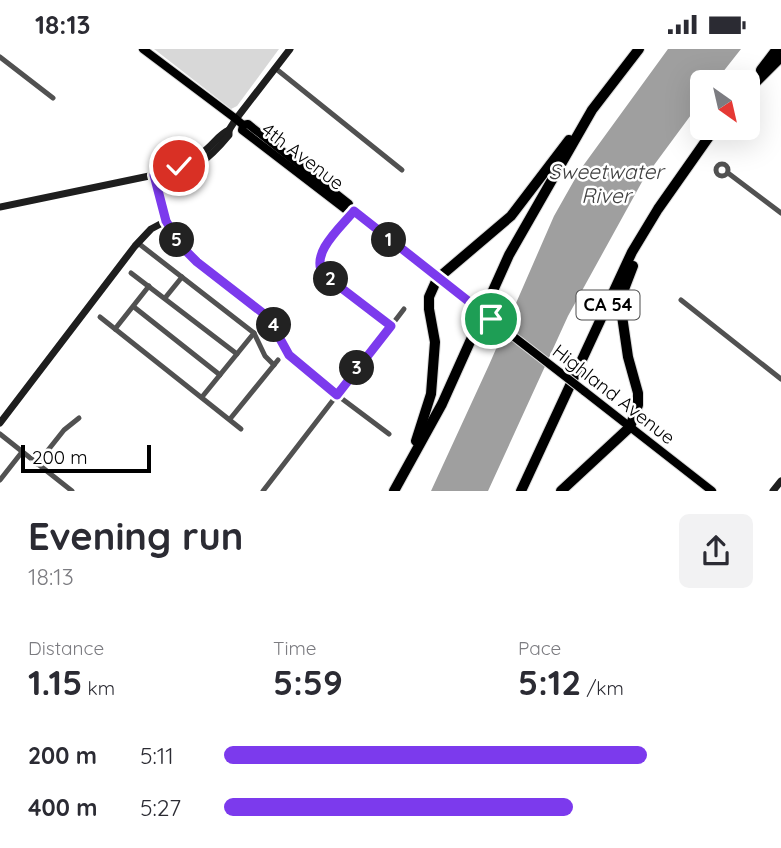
<!DOCTYPE html>
<html lang="en">
<head>
<meta charset="utf-8">
<style>
	body { margin:0; font-family:Quicksand,sans-serif; background:#f2f2f3; color:#2b2b33; height:100vh; display:flex; flex-direction:column; font-size:26px; white-space:nowrap }
	* { box-sizing:border-box; margin:0 }
	p { font-size:23px; color:#7c7c81 }
	.icon { flex:none; width:38px; height:38px; fill:none; stroke:currentColor; stroke-width:2; stroke-linecap:round; stroke-linejoin:round }
	.map { position:relative; height:442px; overflow:hidden }
	.side { display:flex; flex-direction:column; background:#fff; flex:1 }
	.side>* { flex:none }
	.needle { width:46px; rotate:146deg }
	.controls { position:absolute; left:690px; top:21px; display:grid; gap:14px }
	.controls a { display:grid; place-items:center; width:70px; height:70px; border-radius:10px; background:#fff; box-shadow:0 7px 28px #0002; font-size:35px }
	.scale { position:absolute; left:21px; bottom:18px; width:130px; box-sizing:border-box; padding-left:7px; border:4px solid #000; border-top:0; font-size:19px; line-height:24px; white-space:nowrap; color:#000; -webkit-text-stroke:5px #fff; paint-order:stroke }
	.pin { position:absolute; display:grid; place-items:center; width:60px; height:60px; color:#fff; margin:-30px; border:4px solid #fff; border-radius:50%; box-shadow:0 2px 7px #0007 }
	.km { position:absolute; width:35px; height:35px; margin:-18px; border-radius:50%; background:#222; color:#fff; font-size:19px; line-height:35px; text-align:center }
	.round { display:grid; place-items:center; flex:none; width:74px; height:74px; border-radius:10px; background:#f2f2f3 }
	.headline { display:flex; align-items:center; justify-content:space-between; height:119px; padding:0 28px }
	h1 { font-size:38px; font-weight:800; line-height:52px }
	.figures { display:grid; grid-template-columns:repeat(3,1fr); gap:10px; height:119px; padding:7px 28px }
	.figures div { display:grid; align-content:center }
	.figures b { font-size:35px; font-weight:800 }
	.figures small { font-size:19px; font-weight:400 }
	.figures p { font-size:19px }
	ul { padding:0 28px; list-style:none; font-size:23px }
	li { display:grid; grid-template-columns:112px 84px 1fr; align-items:center; height:52px }
	li i { height:18px; border-radius:9px; background:#7c3aed }
	.status { display:flex; justify-content:space-between; align-items:center; height:49px; padding:0 35px; background:#fff; direction:ltr }
	.status svg { height:19px; fill:currentColor }
	.map>svg:first-child { display:block }
</style>
</head>
<body>
<div class="status"><b>18:13</b><svg viewBox="0 0 49 12"><path d="M0 12V9h3v3zM5 12V6h3v6zM10 12V3h3v9zM15 12V0h3v12zM26 1h20v11H26zM47 4h2v5h-2z"/></svg></div>
<div class="map">
<svg width="781" height="442" viewBox="0 0 781 442">
	<rect width="100%" height="100%" fill="#fff"/>
	<polygon fill="#d8d8d8" points="154,0 279,0 237,57 231,60"/>
	<polygon fill="#9f9f9f" points="668,0 741,0 715,33 702,33 702,51 643,131 568,267 488,442 431,442 489,316 554,167 580,121"/>
	<g fill="none" stroke-linecap="round" stroke-linejoin="round">
		<g stroke="#dbdbdb" stroke-width="10">
			<g id="primary">
				<polyline points="143,0 236,70 243,76 242,81 345,160 349,158 354,162 474,257"/>
				<polyline points="243,76 248,75 349,155 349,158"/>
				<polyline points="584,342 712,442"/>
			</g>
		</g>
		<g stroke="#dbdbdb" stroke-width="12">
			<g id="highway">
				<polyline points="761,21 777,0"/>
				<polyline points="747,42 781,8"/>
				<polyline points="416,392 431,345 435,293 429,260 429,248 437,230 511,167 569,91"/>
				<polyline points="394,442 442,355 509,206 592,61 639,0"/>
				<polyline points="521,442 632,203 658,160 715,79"/>
				<polyline points="561,442 630,378 638,356 638,344 628,308 621,260 623,243 633,217"/>
			</g>
		</g>
		<g stroke="#515151" stroke-width="5">
			<polyline points="0,8 53,49"/>
			<polyline points="275,19 402,121"/>
			<circle cx="722" cy="121" r="6"/>
			<polyline points="728,124 781,164"/>
			<polyline points="138,194 254,284 265,307 274,316"/>
			<polyline points="131,224 237,305"/>
			<polyline points="165,249 182,228"/>
			<polyline points="681,251 781,330"/>
			<polyline points="134,258 220,326"/>
			<polyline points="100,268 241,380"/>
			<polyline points="391,277 404,260"/>
			<polyline points="115,280 149,237"/>
			<polyline points="202,348 254,284"/>
			<polyline points="230,370 278,311"/>
			<polyline points="0,385 72,442"/>
			<polyline points="37,415 64,381 79,369"/>
			<polyline points="0,431 22,403"/>
			<polyline points="263,442 337,346 389,385"/>
		</g>
		<g stroke="#1e1e1e" stroke-width="7">
			<path d="M163,125C172,117 192,111 203,103C213,96 219,85 229,81"/>
			<path d="M154,126L166,172L182,198L197,213L268,268L289,306L337,346L391,277L323,225C311,204 341,178 354,162"/>
			<path d="M0,158L154,126C160,126 165,127 170,127C194,125 215,103 229,86V81L236,70L290,0"/>
			<polyline points="0,374 135,197 151,180 166,172"/>
			<polyline points="773,442 781,432"/>
		</g>
		<use href="#primary" stroke="#000" stroke-width="8"/>
		<use href="#highway" stroke="#000" stroke-width="10"/>
		<g stroke="#dbdbdb" stroke-width="10" stroke-linecap="butt">
			<polyline id="primary-bridge" points="474,257 584,342"/>
		</g>
		<use href="#primary-bridge" stroke="#000" stroke-width="8"/>
	</g>
	<g fill="none" stroke-linecap="round" stroke-linejoin="round">
		<g stroke="#fff" stroke-width="14">
			<path id="route" d="M179,117C170,120 164,125 154,126L166,172L182,198L197,213L268,268L289,306L337,346L391,277L323,225C310,204 341,178 354,162L491,270"/>
		</g>
		<use href="#route" stroke="#7c3aed" stroke-width="9"/>
	</g>
	<g text-anchor="middle" stroke-width="5" stroke-linejoin="round" paint-order="stroke">
		<rect fill="#fff" stroke="#4c4c4c" stroke-width="2" x="576.5" y="241.5" width="63" height="29" rx="5"/>
		<g font-size="18" font-weight="bold" fill="#000">
			<text x="608" y="262">CA 54</text>
		</g>
		<g font-size="19" fill="#000" stroke="#fff">
			<text transform="translate(303 107) rotate(37)" y="7">4th Avenue</text>
			<text transform="translate(614 345) rotate(38)" y="7">Highland Avenue</text>
		</g>
		<g font-size="21" font-style="italic" fill="#404040" stroke="#fff">
			<text x="606" y="130">Sweetwater<tspan x="606" dy="24">River</tspan></text>
		</g>
	</g>
</svg>
<div class="controls">
<a><svg class="needle" viewBox="-14 -14 28 28"><path d="M0-13l5 13h-10z" fill="#e53935"/><path d="M0 13l5-13h-10z" fill="#7c7c81"/></svg></a>
</div>
<div class="scale">200 m</div>
<div class="pin" style="left:491px;top:270px;background:#1e9e55"><svg class="icon" aria-label="arrive" viewBox="0 0 24 24"><path d="M6 21V4h12l-3 4 3 4H6"/></svg></div>
<div class="pin" style="left:179px;top:117px;background:#d93025"><svg class="icon" aria-label="check" viewBox="0 0 24 24"><path d="M5 12l5 5 9-10"/></svg></div>
<b class="km" style="left:389px;top:191px">1</b>
<b class="km" style="left:331px;top:230px">2</b>
<b class="km" style="left:357px;top:319px">3</b>
<b class="km" style="left:274px;top:276px">4</b>
<b class="km" style="left:177px;top:191px">5</b>
</div>
<section class="side">
<div class="headline"><div><h1>Evening run</h1><p>18:13</p></div><a class="round"><svg class="icon" aria-label="share" viewBox="0 0 24 24"><path d="M12 15V3M7 8l5-5 5 5M5 13v7h14v-7"/></svg></a></div>
<div class="figures">
<div><p>Distance</p><b>1.15<small> km</small></b></div>
<div><p>Time</p><b>5:59</b></div>
<div><p>Pace</p><b>5:12<small> /km</small></b></div>
</div>
<ul>
<li><b>200 m</b>5:11<i style="width:80%"></i></li>
<li><b>400 m</b>5:27<i style="width:66%"></i></li>
</ul>
</section>
</body>
</html>
